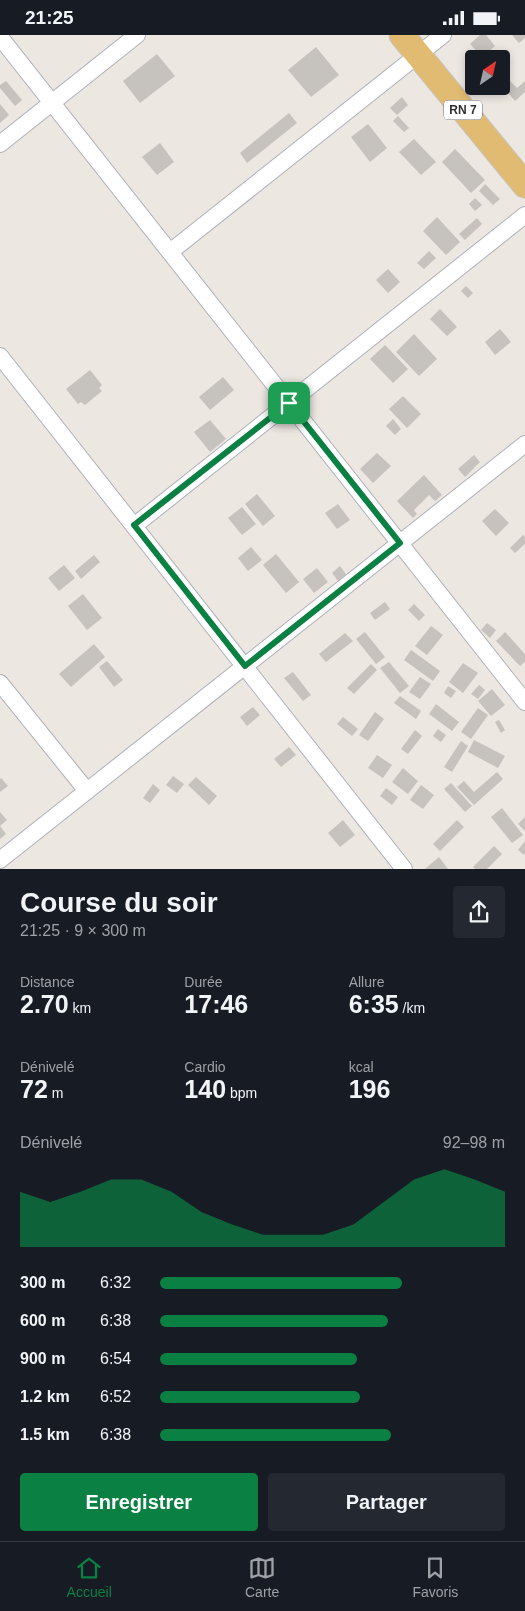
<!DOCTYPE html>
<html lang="fr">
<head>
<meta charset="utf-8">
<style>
	body { margin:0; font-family:Arial,sans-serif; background:#242831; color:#f1f3f6; height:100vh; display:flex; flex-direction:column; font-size:19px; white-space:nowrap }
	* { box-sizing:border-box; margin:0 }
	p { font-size:16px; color:#9ea1a6 }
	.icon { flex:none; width:28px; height:28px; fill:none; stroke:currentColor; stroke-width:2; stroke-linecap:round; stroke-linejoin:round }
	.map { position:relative; height:834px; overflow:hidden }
	.side { display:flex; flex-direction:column; background:#171b24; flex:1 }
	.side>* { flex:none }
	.needle { width:32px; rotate:34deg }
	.buttons { position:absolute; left:465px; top:15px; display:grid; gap:10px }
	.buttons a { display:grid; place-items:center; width:45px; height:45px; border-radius:5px; background:#171b24; box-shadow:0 2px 8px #0003; font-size:25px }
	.pin { position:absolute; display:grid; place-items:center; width:42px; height:42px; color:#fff; margin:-21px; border-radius:10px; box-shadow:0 2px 8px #0006 }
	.round { display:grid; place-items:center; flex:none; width:52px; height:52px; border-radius:5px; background:#242831 }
	.summary { display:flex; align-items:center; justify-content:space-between; height:85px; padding:0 20px }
	h1 { font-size:28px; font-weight:800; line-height:38px }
	.figures { display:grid; grid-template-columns:repeat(3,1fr); gap:8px; height:85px; padding:5px 20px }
	.figures div { display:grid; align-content:center }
	.figures b { font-size:25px; font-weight:800 }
	.figures small { font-size:14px; font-weight:400 }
	.figures p { font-size:14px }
	.chart { height:140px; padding:10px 20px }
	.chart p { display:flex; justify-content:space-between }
	.chart svg { width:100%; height:90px; margin-top:5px; fill:#0b8043; opacity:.7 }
	.action { display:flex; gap:10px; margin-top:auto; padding:10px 20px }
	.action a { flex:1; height:58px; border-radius:5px; background:#0b8043; color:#fff; font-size:20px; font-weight:800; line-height:58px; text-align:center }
	.action a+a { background:#242831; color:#f1f3f6 }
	ul { padding:0 20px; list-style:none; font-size:16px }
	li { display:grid; grid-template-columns:80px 60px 1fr; align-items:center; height:38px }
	li i { height:12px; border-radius:6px; background:#0b8043 }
	.status { display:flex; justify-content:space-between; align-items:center; height:35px; padding:0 25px; background:#171b24; direction:ltr }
	.status svg { height:14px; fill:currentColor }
	.menu { display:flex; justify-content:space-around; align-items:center; height:70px; border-top:1px solid #363941; background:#171b24; font-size:14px; color:#9ea1a6 }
	.menu a { display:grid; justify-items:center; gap:2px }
	.menu .current { color:#0b8043 }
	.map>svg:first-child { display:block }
</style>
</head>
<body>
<div class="status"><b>21:25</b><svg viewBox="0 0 49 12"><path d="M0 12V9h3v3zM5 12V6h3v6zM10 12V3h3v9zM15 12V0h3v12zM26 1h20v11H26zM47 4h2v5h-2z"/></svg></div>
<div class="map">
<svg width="525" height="834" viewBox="0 0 525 834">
	<rect width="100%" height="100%" fill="#ede7e2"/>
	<g fill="#c6c2bd">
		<polygon points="480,0 486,0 495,11 482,22 470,9"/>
		<polygon points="512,0 525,0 525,3 519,8"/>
		<polygon points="316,12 339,40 311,62 288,35"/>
		<polygon points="157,19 175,41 140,68 123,46"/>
		<polygon points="6,46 22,65 15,71 0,53 0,50"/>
		<polygon points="510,46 517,53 525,46 525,57 515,66 503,52"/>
		<polygon points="402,62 408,70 397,80 390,73"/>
		<polygon points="0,69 9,80 0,88"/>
		<polygon points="289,78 297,88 247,128 240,118"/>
		<polygon points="398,81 409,93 404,97 393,86"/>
		<polygon points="368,89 387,113 370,127 351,102"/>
		<polygon points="414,104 436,127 421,140 399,117"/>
		<polygon points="160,108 174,127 157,140 142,122"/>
		<polygon points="455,114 485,145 471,158 442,127"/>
		<polygon points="485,149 500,164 493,170 479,156"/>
		<polygon points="475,163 482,170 475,176 469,169"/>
		<polygon points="437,182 460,207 446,220 423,196"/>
		<polygon points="477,183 482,189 465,205 459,199"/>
		<polygon points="429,216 436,223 424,234 417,228"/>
		<polygon points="388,234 400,247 388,258 376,245"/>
		<polygon points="466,251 473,258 468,263 461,256"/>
		<polygon points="440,274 457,292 447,301 430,284"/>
		<polygon points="500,294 511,307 495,320 485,307"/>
		<polygon points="414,299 437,324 419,341 396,317"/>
		<polygon points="385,310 408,334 393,348 370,324"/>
		<polygon points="90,335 102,350 99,353 102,356 85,370 81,367 78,369 66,354"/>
		<polygon points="223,342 234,355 210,375 199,362"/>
		<polygon points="403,361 421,379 407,393 389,374"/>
		<polygon points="393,384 401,394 395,400 386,391"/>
		<polygon points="210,385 226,404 210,417 194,397"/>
		<polygon points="377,418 391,431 373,448 360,434"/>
		<polygon points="474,420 480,427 465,442 458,434"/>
		<polygon points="424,440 442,460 435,466 429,460 414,475 417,479 413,483 397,466"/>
		<polygon points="257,459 275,481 263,491 245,469"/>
		<polygon points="338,469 350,485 337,494 325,478"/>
		<polygon points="242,472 256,489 242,500 228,483"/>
		<polygon points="495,474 509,488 496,501 482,486"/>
		<polygon points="523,500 525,502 525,509 515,518 510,513"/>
		<polygon points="251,512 262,525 248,536 238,523"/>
		<polygon points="276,519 299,547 286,558 263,530"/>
		<polygon points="94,520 100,527 81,544 75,536"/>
		<polygon points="64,530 75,543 59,556 48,543"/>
		<polygon points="340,531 346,539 338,546 332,538"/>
		<polygon points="317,533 328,547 314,558 303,544"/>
		<polygon points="83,559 102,583 87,595 68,571"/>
		<polygon points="385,567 390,574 375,585 370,578"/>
		<polygon points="414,569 425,580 419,586 408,575"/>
		<polygon points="487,588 496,595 490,603 481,595"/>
		<polygon points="431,591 443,600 427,620 415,611"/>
		<polygon points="365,597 385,622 376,629 356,604"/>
		<polygon points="505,597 525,619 525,627 520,631 496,606"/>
		<polygon points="345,598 353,606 326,627 319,619"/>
		<polygon points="94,609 105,622 71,652 59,639"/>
		<polygon points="411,615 440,636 433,646 404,625"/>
		<polygon points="107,626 123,645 114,652 99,632"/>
		<polygon points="389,627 409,651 400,658 380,633"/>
		<polygon points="463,628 478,638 463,658 449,647"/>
		<polygon points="371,629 377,635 354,659 347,653"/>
		<polygon points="293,637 311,660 303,666 284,643"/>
		<polygon points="420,642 431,649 420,664 409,657"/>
		<polygon points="479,650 485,655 478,664 471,659"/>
		<polygon points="448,651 456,656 451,663 444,658"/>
		<polygon points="492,654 505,670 491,681 478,666"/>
		<polygon points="400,661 421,676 416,684 394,668"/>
		<polygon points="436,669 459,687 452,696 429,679"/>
		<polygon points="253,672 260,680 247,691 240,682"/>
		<polygon points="478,673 488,680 471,704 461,697"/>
		<polygon points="375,677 384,684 368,706 359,700"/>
		<polygon points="343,682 358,694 352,701 337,689"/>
		<polygon points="499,685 505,695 501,698 495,687"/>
		<polygon points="438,694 446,700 441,707 433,701"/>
		<polygon points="415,695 422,701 408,719 401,714"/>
		<polygon points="474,705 505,721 498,733 468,717"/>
		<polygon points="461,706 468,711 452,737 444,732"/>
		<polygon points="289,712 296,720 281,732 274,724"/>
		<polygon points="377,720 392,730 383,743 368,733"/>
		<polygon points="403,733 418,746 408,759 392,747"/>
		<polygon points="497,737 503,744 474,770 457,752 464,746 474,757"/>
		<polygon points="173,741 184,749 177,758 166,750"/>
		<polygon points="196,742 217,761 209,770 188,750"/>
		<polygon points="1,743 8,751 0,757 0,744"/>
		<polygon points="451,748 472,771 465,777 444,754"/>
		<polygon points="153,749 160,755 150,768 143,763"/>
		<polygon points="421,750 434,760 423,774 410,765"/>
		<polygon points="386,753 398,762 392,770 380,761"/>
		<polygon points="502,773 523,800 512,808 491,782"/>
		<polygon points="0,777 7,785 0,791"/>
		<polygon points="525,782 525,796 518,789"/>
		<polygon points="343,785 355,800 340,812 328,798"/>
		<polygon points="457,785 464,792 440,816 433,809"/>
		<polygon points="0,791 6,799 0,804"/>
		<polygon points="525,806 525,818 524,820 518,815"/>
		<polygon points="494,811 502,819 487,834 475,834 473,832"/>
		<polygon points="439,822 448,834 425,834"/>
	</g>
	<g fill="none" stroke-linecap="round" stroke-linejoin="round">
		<g stroke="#afb1b8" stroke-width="18">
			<g id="minor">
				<polyline points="0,2 525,667"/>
				<polyline points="0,109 137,0"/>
				<polyline points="170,217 443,0"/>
				<polyline points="0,321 404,834"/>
				<polyline points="134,491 525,180"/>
				<polyline points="0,648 87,756"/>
				<polyline points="0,825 525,409"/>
			</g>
		</g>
		<g stroke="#c4c4c4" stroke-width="27">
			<polyline id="primary" points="402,0 525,150"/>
		</g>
		<use href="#minor" stroke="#fff" stroke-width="16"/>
		<use href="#primary" stroke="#e2bb72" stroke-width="25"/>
	</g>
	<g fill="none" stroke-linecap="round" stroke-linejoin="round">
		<g stroke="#fff" stroke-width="10">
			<polygon id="route" points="289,368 400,508 245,631 134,490"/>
		</g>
		<use href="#route" stroke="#0b8043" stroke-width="6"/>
	</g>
	<g text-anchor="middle" stroke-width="4" stroke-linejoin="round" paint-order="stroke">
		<rect fill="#fff" stroke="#6d6d6d" stroke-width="1" x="444" y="65.5" width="38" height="19" rx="4"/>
		<g font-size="12" font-weight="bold" fill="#2e2e2e">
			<text x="463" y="79">RN 7</text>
		</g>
	</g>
</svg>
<div class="buttons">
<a><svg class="needle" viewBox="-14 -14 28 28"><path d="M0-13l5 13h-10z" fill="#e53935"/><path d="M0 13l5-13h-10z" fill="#9ea1a6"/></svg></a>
</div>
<div class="pin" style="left:289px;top:368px;background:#1e9e55"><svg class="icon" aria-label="arrive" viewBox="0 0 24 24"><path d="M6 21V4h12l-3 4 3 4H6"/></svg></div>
</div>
<section class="side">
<div class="summary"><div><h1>Course du soir</h1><p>21:25 · 9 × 300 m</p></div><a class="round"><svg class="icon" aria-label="share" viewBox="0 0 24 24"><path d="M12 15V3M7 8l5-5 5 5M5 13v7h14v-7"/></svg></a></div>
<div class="figures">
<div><p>Distance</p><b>2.70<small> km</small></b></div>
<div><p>Durée</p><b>17:46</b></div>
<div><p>Allure</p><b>6:35<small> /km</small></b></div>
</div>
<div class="figures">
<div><p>Dénivelé</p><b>72<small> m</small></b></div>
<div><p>Cardio</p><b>140<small> bpm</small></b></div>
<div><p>kcal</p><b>196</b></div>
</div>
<div class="chart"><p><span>Dénivelé</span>92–98 m</p>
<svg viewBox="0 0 160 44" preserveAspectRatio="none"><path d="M0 44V17L10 22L20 17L30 11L40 11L50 17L60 27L70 33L80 38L90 38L100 38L110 33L120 22L130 11L140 6L150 11L160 17V44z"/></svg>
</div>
<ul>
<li><b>300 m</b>6:32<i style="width:70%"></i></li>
<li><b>600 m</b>6:38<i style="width:66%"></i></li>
<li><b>900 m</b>6:54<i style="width:57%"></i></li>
<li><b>1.2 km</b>6:52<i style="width:58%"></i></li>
<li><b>1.5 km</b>6:38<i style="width:67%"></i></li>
</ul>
<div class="action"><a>Enregistrer</a><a>Partager</a></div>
</section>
<nav class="menu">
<a class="current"><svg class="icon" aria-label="home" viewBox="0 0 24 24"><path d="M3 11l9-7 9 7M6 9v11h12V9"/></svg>Accueil</a>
<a><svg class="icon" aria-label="map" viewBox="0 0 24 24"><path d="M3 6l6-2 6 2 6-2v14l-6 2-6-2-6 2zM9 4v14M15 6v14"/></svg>Carte</a>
<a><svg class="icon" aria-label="saved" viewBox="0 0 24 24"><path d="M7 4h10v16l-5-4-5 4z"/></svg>Favoris</a>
</nav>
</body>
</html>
